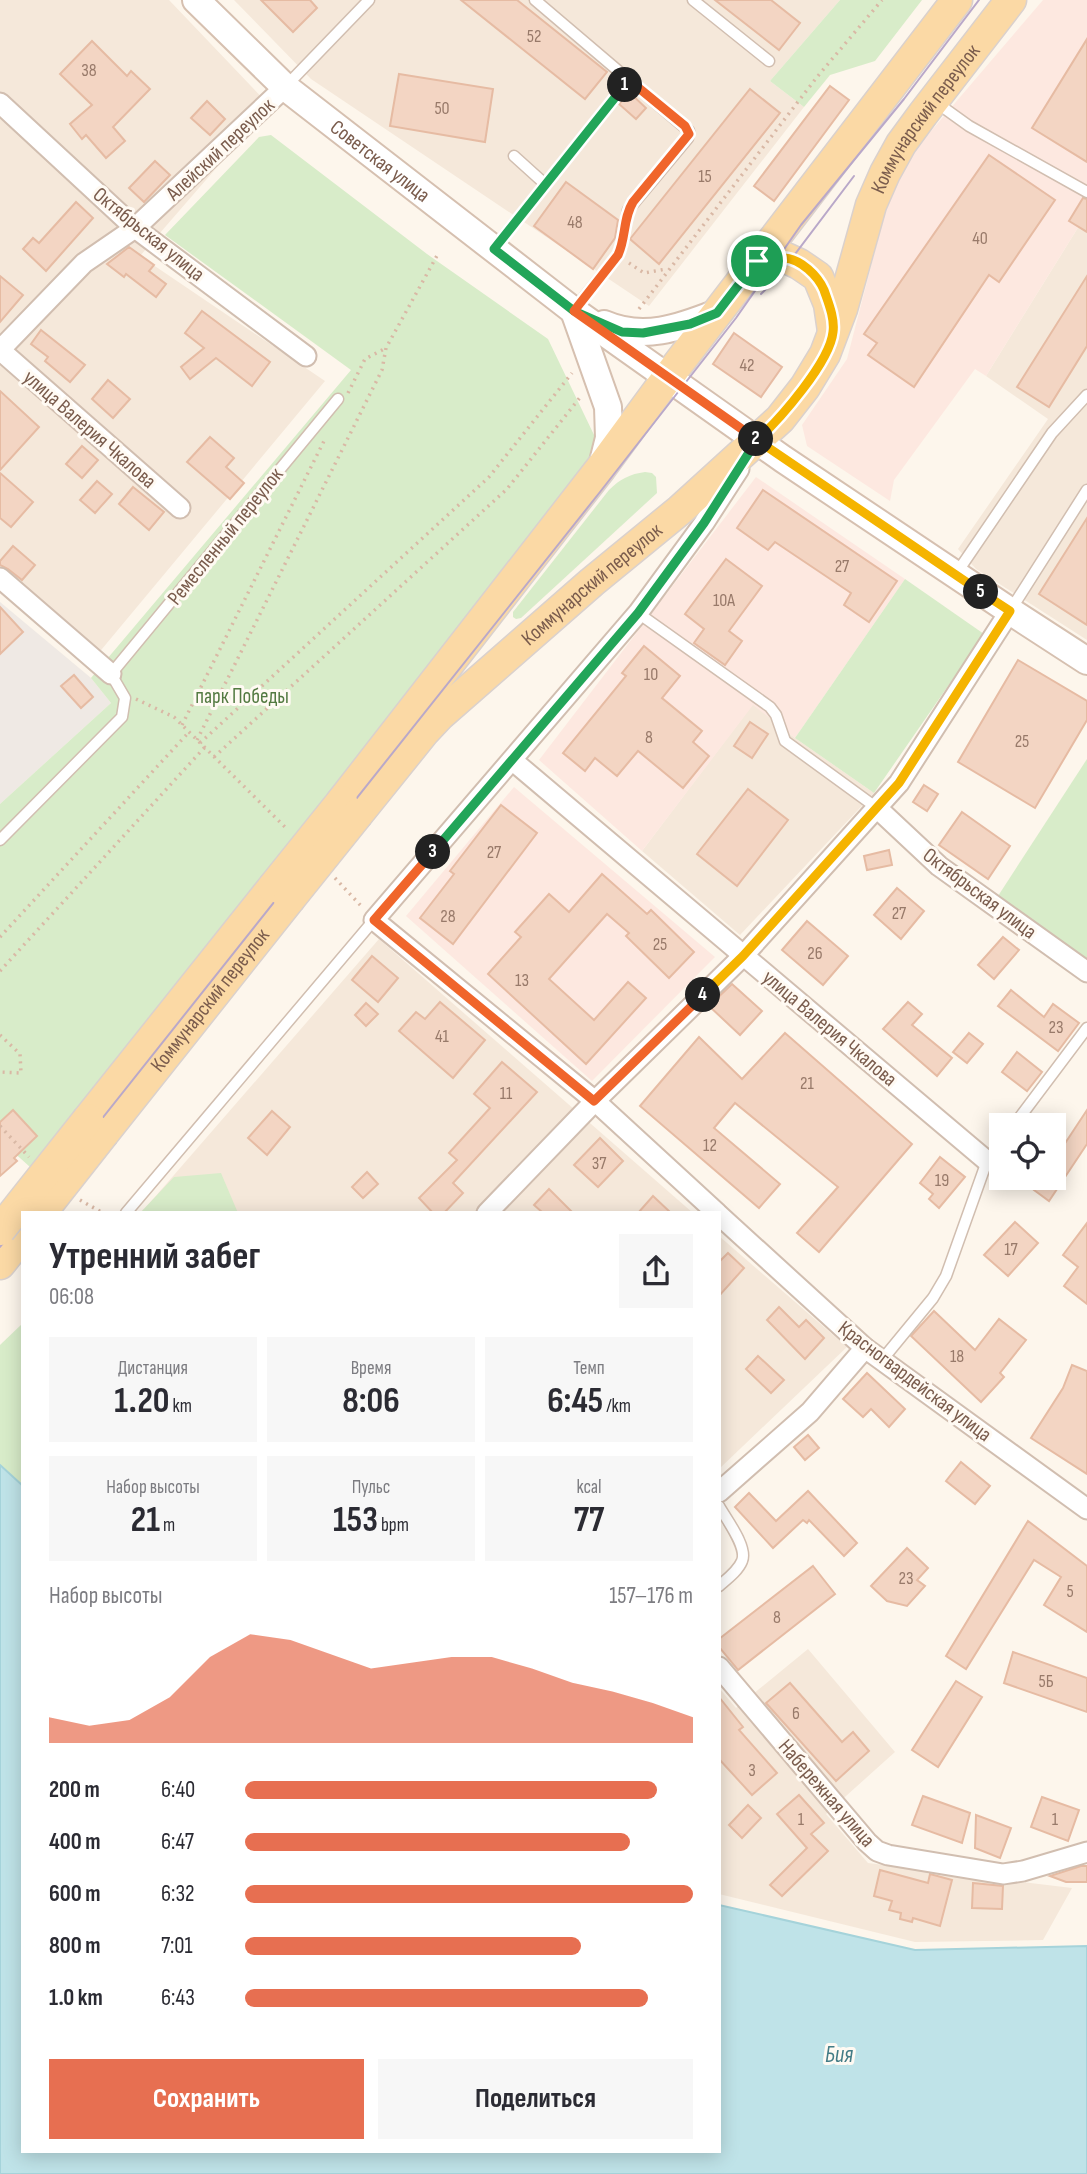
<!DOCTYPE html>
<html lang="ru">
<head>
<meta charset="utf-8">
<style>
	body { margin:0; font-family:"Sofia Sans Condensed",sans-serif; background:#f7f7f7; color:#2b2b33; height:100vh; display:flex; flex-direction:column; font-size:26px; white-space:nowrap }
	* { box-sizing:border-box; margin:0 }
	p { font-size:23px; color:#7c7c81 }
	.icon { flex:none; width:38px; height:38px; fill:none; stroke:currentColor; stroke-width:2; stroke-linecap:round; stroke-linejoin:round }
	.map { position:relative; flex:1; overflow:hidden }
	.side { position:absolute; left:21px; top:1211px; width:700px; height:942px; display:flex; flex-direction:column; background:#fff; border-radius:0px; box-shadow:0 4px 18px #0003 }
	.side>* { flex:none }
	.buttons { position:absolute; left:989px; top:1113px; display:grid; gap:14px }
	.buttons a { display:grid; place-items:center; width:77px; height:77px; border-radius:0px; background:#fff; box-shadow:0 4px 18px #0003; font-size:35px }
	.pin { position:absolute; display:grid; place-items:center; width:60px; height:60px; color:#fff; margin:-30px; border:4px solid #fff; border-radius:50%; box-shadow:0 2px 7px #0007 }
	.km { position:absolute; width:35px; height:35px; margin:-18px; border-radius:50%; background:#222; color:#fff; font-size:19px; line-height:35px; text-align:center }
	.round { display:grid; place-items:center; flex:none; width:74px; height:74px; border-radius:0px; background:#f7f7f7 }
	.overview { display:flex; align-items:center; justify-content:space-between; height:119px; padding:0 28px }
	h1 { font-size:38px; font-weight:700; line-height:52px }
	.stats { display:grid; grid-template-columns:repeat(3,1fr); gap:10px; height:119px; padding:7px 28px }
	.stats div { display:grid; align-content:center; border-radius:0px; background:#f7f7f7; text-align:center }
	.stats b { font-size:35px; font-weight:700 }
	.stats small { font-size:19px; font-weight:400 }
	.stats p { font-size:19px }
	.chart { height:196px; padding:14px 28px }
	.chart p { display:flex; justify-content:space-between }
	.chart svg { width:100%; height:126px; margin-top:7px; fill:#e76f51; opacity:.7 }
	.cta { display:flex; gap:14px; margin-top:auto; padding:14px 28px }
	.cta a { flex:1; height:80px; border-radius:0px; background:#e76f51; color:#fff; font-size:28px; font-weight:700; line-height:80px; text-align:center }
	.cta a+a { background:#f7f7f7; color:#2b2b33 }
	ul { padding:0 28px; list-style:none; font-size:23px }
	li { display:grid; grid-template-columns:112px 84px 1fr; align-items:center; height:52px }
	li i { height:18px; border-radius:9px; background:#e76f51 }
	.map>svg:first-child { display:block }
</style>
</head>
<body>
<div class="map">
<svg width="1087" height="2174" viewBox="0 0 1087 2174">
	<rect width="100%" height="100%" fill="#fdf6ec"/>
	<g fill="#f5e8da">
		<polygon points="0,0 169,0 270,106 140,256 325,381 97,655 0,571"/>
		<polygon points="234,0 840,0 770,81 804,107 649,306 311,79"/>
		<polygon points="1087,213 1087,640 976,569 958,549 1048,419 986,376"/>
		<polygon points="753,704 795,738 874,793 740,935 642,851"/>
		<polygon points="379,939 693,1213 141,1213"/>
		<polygon points="719,1236 847,1347 719,1469"/>
		<polygon points="808,1649 895,1752 826,1814 868,1863 1072,1888 1043,1940 915,1942 719,1894 719,1688 736,1708"/>
	</g>
	<g fill="#fde8e0">
		<polygon points="1043,0 1087,0 1087,213 986,376 975,369 894,480 890,501 807,446 802,425 847,359 890,193 914,151"/>
		<polygon points="756,477 905,579 795,738 753,705 642,851 539,760"/>
		<polygon points="514,787 715,957 592,1081 406,916"/>
	</g>
	<polygon fill="#efe9e4" points="0,602 91,678 111,703 0,804"/>
	<g fill="#d8ecc9">
		<polygon points="840,0 922,0 875,61 830,75 804,107 770,81"/>
		<polygon points="271,135 427,254 548,339 595,437 594,455 493,589 395,709 30,1167 0,1140 0,804 111,703 91,678 351,370 165,235 259,137"/>
		<path d="M645,472L652,473L656,477L657,493L521,618L516,619L513,617V612L609,490C620,479 630,474 645,472Z"/>
		<polygon points="905,579 984,634 874,793 795,738"/>
		<polygon points="1087,759 1087,960 998,896"/>
		<polygon points="221,1173 238,1213 140,1213 174,1177"/>
		<polygon points="23,1323 23,1486 0,1465 0,1345"/>
	</g>
	<polygon fill="#bfe3e8" stroke="#a5d3da" stroke-width="2" points="0,1465 23,1486 23,2151 719,2151 719,1905 915,1950 1087,1946 1087,2174 0,2174"/>
	<g fill="#f3d5c3" stroke="#e6bba3" stroke-width="2">
		<polygon points="261,0 310,0 317,8 293,32"/>
		<polygon points="461,0 517,0 607,72 585,99"/>
		<polygon points="715,0 771,0 800,23 779,50"/>
		<polygon points="1087,39 1087,162 1032,128"/>
		<polygon points="92,41 127,76 131,71 150,89 113,127 125,141 106,158 86,135 82,139 70,124 92,105 60,74"/>
		<polygon points="399,74 493,89 485,142 390,126"/>
		<polygon points="830,86 849,100 774,201 754,186"/>
		<polygon points="750,89 780,113 659,264 630,239"/>
		<polygon points="629,92 646,108 636,119 619,104"/>
		<polygon points="207,101 225,119 210,135 191,118"/>
		<polygon points="989,155 1055,200 999,282 989,275 914,387 868,355 877,343 864,334"/>
		<polygon points="155,161 170,175 144,202 129,188"/>
		<polygon points="566,182 618,220 615,238 593,269 534,226"/>
		<polygon points="1083,198 1087,199 1087,232 1069,221"/>
		<polygon points="76,202 93,218 46,271 23,249 33,238 39,243"/>
		<polygon points="129,247 154,265 149,271 166,284 156,297 126,274 124,277 107,264"/>
		<polygon points="0,276 23,295 0,322"/>
		<polygon points="1087,276 1087,346 1049,407 1017,387"/>
		<polygon points="202,311 270,362 252,386 216,358 190,379 181,367 204,348 185,333"/>
		<polygon points="41,330 85,365 70,382 45,361 48,357 31,344"/>
		<polygon points="734,333 782,367 761,397 713,364"/>
		<polygon points="108,380 130,399 113,418 92,399"/>
		<polygon points="0,391 39,427 0,470"/>
		<polygon points="210,437 234,458 226,467 244,483 230,499 187,462"/>
		<polygon points="82,446 98,460 82,478 66,464"/>
		<polygon points="0,473 33,502 11,527 0,518"/>
		<polygon points="97,481 112,494 95,513 80,500"/>
		<polygon points="133,487 164,512 149,530 119,504"/>
		<polygon points="763,490 897,581 869,622 844,605 851,593 775,542 768,550 737,528"/>
		<polygon points="1087,518 1087,625 1039,594"/>
		<polygon points="13,546 35,565 22,580 8,569 0,565 0,561"/>
		<polygon points="726,559 762,586 729,631 742,641 725,665 694,643 704,629 685,614"/>
		<polygon points="0,607 23,632 0,654"/>
		<polygon points="644,646 680,676 662,698 702,731 693,742 709,756 683,788 638,751 617,776 595,758 585,771 563,753 626,676 622,673"/>
		<polygon points="1018,660 1087,701 1087,720 1035,808 958,762"/>
		<polygon points="74,675 93,697 81,708 61,686"/>
		<polygon points="750,722 768,734 752,758 734,746"/>
		<polygon points="924,785 938,794 927,811 913,802"/>
		<polygon points="748,789 788,820 737,886 697,854"/>
		<polygon points="501,805 537,833 453,944 420,918 454,874 450,871"/>
		<polygon points="962,812 1010,846 988,879 939,845"/>
		<polygon points="889,850 892,865 867,870 864,856"/>
		<polygon points="602,874 647,914 651,910 694,952 669,978 626,936 629,933 607,914 549,979 594,1020 628,982 646,998 586,1064 488,974 521,937 515,932 549,894 569,912"/>
		<polygon points="897,888 924,911 901,939 874,915"/>
		<polygon points="807,921 848,956 823,985 782,950"/>
		<polygon points="1003,937 1019,950 994,979 978,965"/>
		<polygon points="372,956 398,978 378,1002 352,980"/>
		<polygon points="732,984 762,1011 740,1035 709,1006"/>
		<polygon points="1011,990 1044,1017 1053,1004 1079,1023 1058,1051 998,1006"/>
		<polygon points="440,1002 485,1040 453,1078 399,1031 416,1012 425,1019"/>
		<polygon points="908,1002 922,1014 912,1025 952,1058 937,1076 883,1029"/>
		<polygon points="366,1003 378,1014 366,1026 355,1015"/>
		<polygon points="785,1033 912,1144 819,1252 797,1233 838,1187 735,1103 714,1128 780,1184 759,1208 640,1106 699,1037 742,1079"/>
		<polygon points="969,1033 983,1044 967,1063 953,1052"/>
		<polygon points="1017,1052 1042,1072 1027,1091 1002,1072"/>
		<polygon points="502,1062 537,1092 453,1183 463,1193 444,1213 433,1213 419,1198 457,1160 449,1153 490,1108 474,1094"/>
		<polygon points="13,1110 37,1136 14,1158 17,1161 0,1176 0,1122"/>
		<polygon points="1087,1110 1087,1144 1049,1201 1034,1190 1042,1178 1054,1178 1054,1160"/>
		<polygon points="272,1111 290,1127 267,1155 248,1138"/>
		<polygon points="600,1138 623,1161 598,1187 574,1165"/>
		<polygon points="940,1157 965,1177 939,1208 929,1199 933,1194 920,1183"/>
		<polygon points="367,1172 378,1184 363,1198 352,1187"/>
		<polygon points="549,1189 573,1213 543,1213 534,1205"/>
		<polygon points="653,1196 671,1213 638,1213"/>
		<polygon points="1015,1222 1038,1243 1008,1276 984,1255"/>
		<polygon points="1087,1223 1087,1304 1064,1286 1078,1267 1063,1255"/>
		<polygon points="728,1253 744,1268 719,1296 719,1262"/>
		<polygon points="779,1307 799,1327 806,1320 824,1338 805,1359 767,1320"/>
		<polygon points="934,1311 975,1350 999,1319 1026,1340 1000,1373 1004,1377 981,1402 911,1336"/>
		<polygon points="758,1356 784,1380 771,1393 746,1369"/>
		<polygon points="1072,1365 1087,1371 1087,1474 1031,1438 1063,1388"/>
		<polygon points="867,1373 905,1409 889,1427 871,1409 863,1417 843,1399"/>
		<polygon points="808,1435 819,1448 805,1460 794,1447"/>
		<polygon points="961,1462 990,1486 975,1504 946,1481"/>
		<polygon points="808,1491 857,1543 844,1556 809,1520 807,1523 803,1520 773,1548 735,1507 749,1493 776,1521"/>
		<polygon points="1028,1521 1087,1566 1087,1632 1044,1605 1061,1577 1034,1560 966,1669 946,1656"/>
		<polygon points="907,1548 928,1568 917,1580 925,1586 907,1606 887,1601 871,1586"/>
		<polygon points="813,1566 835,1594 738,1670 719,1647 719,1639"/>
		<polygon points="1013,1652 1087,1678 1087,1712 1004,1683"/>
		<polygon points="956,1681 982,1697 938,1767 912,1750"/>
		<polygon points="790,1683 842,1742 853,1732 869,1751 836,1781 766,1703"/>
		<polygon points="719,1697 743,1727 739,1730 777,1773 752,1795 719,1759"/>
		<polygon points="799,1795 824,1823 811,1834 828,1851 782,1896 770,1885 807,1848 777,1814"/>
		<polygon points="923,1796 970,1813 962,1843 912,1825"/>
		<polygon points="1042,1797 1079,1810 1068,1841 1031,1827"/>
		<polygon points="748,1805 761,1818 742,1838 729,1825"/>
		<polygon points="976,1815 1011,1828 1000,1858 975,1848"/>
		<polygon points="1081,1866 1087,1866 1087,1882 1066,1882 1050,1876"/>
		<polygon points="880,1870 928,1883 930,1874 952,1880 940,1926 913,1918 912,1922 900,1919 901,1913 889,1910 892,1901 874,1896"/>
		<polygon points="973,1883 1003,1886 1002,1909 972,1908"/>
	</g>
	<g fill="none" stroke-linecap="round" stroke-linejoin="round">
		<g stroke="#d1beb0" stroke-width="13">
			<g id="lane">
				<polyline points="535,0 689,131 688,138 628,210 621,247 618,255 574,310"/>
				<polyline points="693,0 769,61"/>
				<polyline points="287,85 369,0"/>
				<polyline points="937,103 969,126 1087,192"/>
				<polyline points="514,156 545,184"/>
				<polyline points="496,246 629,80"/>
				<polyline points="956,574 1052,433 1087,395"/>
				<polyline points="1010,611 1087,490"/>
				<polyline points="638,613 770,707 776,715 785,741 877,808"/>
				<polyline points="0,840 122,717 125,698 111,674 338,399"/>
				<polyline points="1014,1125 1087,1028"/>
				<polyline points="126,1213 374,920"/>
				<polyline points="882,1360 933,1298 946,1276 987,1161 1001,1143"/>
				<path d="M719,1506C726,1519 748,1547 742,1561C738,1571 727,1579 719,1586"/>
			</g>
		</g>
		<g stroke="#d1beb0" stroke-width="23">
			<g id="street">
				<polyline points="0,103 135,228 306,356"/>
				<polyline points="0,350 84,263 135,228 285,87"/>
				<polyline points="0,350 180,508"/>
				<polyline points="0,578 111,674"/>
				<polyline points="512,760 987,1161"/>
				<polyline points="877,808 939,866 1087,972"/>
				<polyline points="487,1213 595,1101 743,956 899,783 1010,611"/>
				<polyline points="717,1213 595,1101 374,920 638,613 704,523 739,469"/>
				<polyline points="719,1215 865,1348 1087,1509"/>
				<polyline points="719,1492 810,1412 865,1348"/>
				<polyline points="719,1667 867,1842 877,1851 888,1855 1003,1874 1023,1871 1087,1852"/>
			</g>
		</g>
		<g stroke="#d6c0b0" stroke-width="30">
			<g id="secondary">
				<path id="s1" d="M196,0L285,87L574,311L783,459L1010,611L1087,661"/>
				<polyline points="574,311 608,407 609,438 602,466"/>
				<path d="M604,324C643,341 679,328 717,313"/>
			</g>
		</g>
		<g stroke="#dad1cd" stroke-width="33">
			<g id="primary">
				<polyline points="757,261 786,258 799,264 818,277 829,304 833,331"/>
				<polyline points="342,801 601,468 668,377 957,0"/>
				<path id="s2" d="M358,814L424,732L440,715L592,582L680,510L780,419L805,387L825,354L842,309L871,205L885,173L901,144L923,114L1011,0"/>
				<polyline points="88,1119 273,887"/>
				<path id="s3" d="M104,1133L289,900"/>
				<polyline points="0,1264 23,1235"/>
			</g>
		</g>
		<g stroke="#d9b8a5" stroke-width="3.5" stroke-dasharray="2 5" stroke-linecap="butt">
			<polyline points="629,263 644,273 666,269"/>
			<polyline points="639,309 817,77 882,0"/>
			<polyline points="348,393 365,359 386,348"/>
			<polyline points="136,699 174,717 288,830"/>
			<polyline points="182,725 326,437"/>
			<polyline points="197,740 382,370 386,348 439,252"/>
			<polyline points="200,743 489,477 572,373"/>
			<polyline points="214,757 507,489 582,395"/>
			<polyline points="335,878 363,908"/>
			<polyline points="0,937 189,732"/>
			<polyline points="0,971 205,747"/>
			<polyline points="0,1035 20,1054 21,1073 0,1072"/>
			<polyline points="0,1126 29,1157"/>
			<polyline points="80,1200 103,1213"/>
		</g>
		<use href="#lane" stroke="#fff" stroke-width="10"/>
		<use href="#street" stroke="#fff" stroke-width="19"/>
		<use href="#secondary" stroke="#fff" stroke-width="26"/>
		<use href="#primary" stroke="#fbd9a5" stroke-width="30"/>
		<g stroke="#b9a8c9" stroke-width="2">
			<polyline points="761,294 777,278 854,176"/>
			<polyline points="27,1213 600,492 736,318 801,225 904,99 979,0"/>
			<polyline points="0,1247 23,1218"/>
		</g>
		<g stroke="#dad1cd" stroke-width="33" stroke-linecap="butt">
			<g id="primary-bridge">
				<polyline points="273,887 342,801"/>
				<polyline points="289,900 358,814"/>
				<polyline points="41,1213 104,1133"/>
				<polyline points="0,1230 88,1119"/>
			</g>
		</g>
		<use href="#primary-bridge" stroke="#fbd9a5" stroke-width="30"/>
	</g>
	<g fill="none" stroke-linecap="round" stroke-linejoin="round">
		<g stroke="#fff" stroke-width="14">
			<polyline id="split-1" points="625,85 494,249 574,311 622,332 643,333 690,324 717,313 757,261"/>
		</g>
		<g stroke="#fff" stroke-width="14">
			<path id="split-2" d="M625,85L629,80L685,126L689,134L633,202C623,218 626,238 618,255L574,311L756,439"/>
		</g>
		<g stroke="#fff" stroke-width="14">
			<polyline id="split-3" points="433,852 638,613 704,523 757,440 756,439"/>
		</g>
		<g stroke="#fff" stroke-width="14">
			<polyline id="split-4" points="433,852 374,920 594,1101 703,995"/>
		</g>
		<g stroke="#fff" stroke-width="14">
			<polyline id="split-5" points="703,995 743,956 899,783 1010,611 981,592"/>
		</g>
		<g stroke="#fff" stroke-width="14">
			<path id="split-6" d="M757,261C766,260 775,258 784,258C801,259 818,276 824,290C828,302 835,318 833,332C830,362 780,419 757,440L981,592"/>
		</g>
		<use href="#split-1" stroke="#22a559" stroke-width="9"/>
		<use href="#split-2" stroke="#f0652b" stroke-width="9"/>
		<use href="#split-3" stroke="#22a559" stroke-width="9"/>
		<use href="#split-4" stroke="#f0652b" stroke-width="9"/>
		<use href="#split-5" stroke="#f5b400" stroke-width="9"/>
		<use href="#split-6" stroke="#f5b400" stroke-width="9"/>
	</g>
	<g text-anchor="middle" stroke-width="6" stroke-linejoin="round" paint-order="stroke">
		<g font-size="18" fill="#987a6a">
			<text x="534" y="42">52</text>
			<text x="89" y="76">38</text>
			<text x="442" y="114">50</text>
			<text x="705" y="182">15</text>
			<text x="575" y="228">48</text>
			<text x="980" y="244">40</text>
			<text x="747" y="371">42</text>
			<text x="842" y="572">27</text>
			<text x="724" y="606">10А</text>
			<text x="651" y="680">10</text>
			<text x="649" y="743">8</text>
			<text x="1022" y="747">25</text>
			<text x="494" y="858">27</text>
			<text x="899" y="919">27</text>
			<text x="448" y="922">28</text>
			<text x="660" y="950">25</text>
			<text x="815" y="959">26</text>
			<text x="522" y="986">13</text>
			<text x="1056" y="1033">23</text>
			<text x="442" y="1042">41</text>
			<text x="807" y="1089">21</text>
			<text x="506" y="1099">11</text>
			<text x="710" y="1151">12</text>
			<text x="599" y="1169">37</text>
			<text x="942" y="1186">19</text>
			<text x="1011" y="1255">17</text>
			<text x="957" y="1362">18</text>
			<text x="906" y="1584">23</text>
			<text x="1070" y="1597">5</text>
			<text x="777" y="1623">8</text>
			<text x="1046" y="1687">5Б</text>
			<text x="796" y="1719">6</text>
			<text x="752" y="1776">3</text>
			<text x="801" y="1825">1</text>
			<text x="1055" y="1825">1</text>
		</g>
		<g font-size="21" fill="#7a5c4d" stroke="#fffaf3">
			<text dy="7" stroke="none"><textPath href="#s2" startOffset="917">Коммунарский переулок</textPath></text>
			<text transform="translate(220 149) rotate(-43)" y="7">Алейский переулок</text>
			<text dy="7" stroke="none"><textPath href="#s1" startOffset="245">Советская улица</textPath></text>
			<text transform="translate(149 234) rotate(39)" y="7">Октябрьская улица</text>
			<text transform="translate(90 429) rotate(41)" y="7">улица Валерия Чкалова</text>
			<text transform="translate(225 536) rotate(-51)" y="7">Ремесленный переулок</text>
			<text dy="7" stroke="none"><textPath href="#s2" startOffset="329">Коммунарский переулок</textPath></text>
			<text transform="translate(980 893) rotate(37)" y="7">Октябрьская улица</text>
			<text dy="7" stroke="none"><textPath href="#s3" startOffset="170">Коммунарский переулок</textPath></text>
			<text transform="translate(830 1028) rotate(40)" y="7">улица Валерия Чкалова</text>
			<text transform="translate(915 1381) rotate(37)" y="7">Красногвардейская улица</text>
			<text transform="translate(827 1793) rotate(49)" y="7">Набережная улица</text>
		</g>
		<g font-size="21" fill="#537a41" stroke="#fffaf3">
			<text x="242" y="703">парк Победы</text>
		</g>
		<g font-size="23" font-style="italic" fill="#437c86" stroke="#fffaf3">
			<text x="839" y="2062">Бия</text>
		</g>
	</g>
</svg>
<div class="buttons">
<a><svg class="icon" aria-label="locate" viewBox="0 0 24 24"><circle cx="12" cy="12" r="6"/><path d="M12 2v4M12 18v4M2 12h4M18 12h4"/></svg></a>
</div>
<div class="pin" style="left:757px;top:261px;background:#1e9e55"><svg class="icon" aria-label="arrive" viewBox="0 0 24 24"><path d="M6 21V4h12l-3 4 3 4H6"/></svg></div>
<b class="km" style="left:625px;top:85px">1</b>
<b class="km" style="left:756px;top:439px">2</b>
<b class="km" style="left:433px;top:852px">3</b>
<b class="km" style="left:703px;top:995px">4</b>
<b class="km" style="left:981px;top:592px">5</b>
<section class="side">
<div class="overview"><div><h1>Утренний забег</h1><p>06:08</p></div><a class="round"><svg class="icon" aria-label="share" viewBox="0 0 24 24"><path d="M12 15V3M7 8l5-5 5 5M5 13v7h14v-7"/></svg></a></div>
<div class="stats">
<div><p>Дистанция</p><b>1.20<small> km</small></b></div>
<div><p>Время</p><b>8:06</b></div>
<div><p>Темп</p><b>6:45<small> /km</small></b></div>
</div>
<div class="stats">
<div><p>Набор высоты</p><b>21<small> m</small></b></div>
<div><p>Пульс</p><b>153<small> bpm</small></b></div>
<div><p>kcal</p><b>77</b></div>
</div>
<div class="chart"><p><span>Набор высоты</span>157–176 m</p>
<svg viewBox="0 0 160 44" preserveAspectRatio="none"><path d="M0 44V35L10 38L20 36L30 28L40 14L50 6L60 8L70 13L80 18L90 16L100 14L110 14L120 18L130 23L140 26L150 30L160 35V44z"/></svg>
</div>
<ul>
<li><b>200 m</b>6:40<i style="width:92%"></i></li>
<li><b>400 m</b>6:47<i style="width:86%"></i></li>
<li><b>600 m</b>6:32<i style="width:100%"></i></li>
<li><b>800 m</b>7:01<i style="width:75%"></i></li>
<li><b>1.0 km</b>6:43<i style="width:90%"></i></li>
</ul>
<div class="cta"><a>Сохранить</a><a>Поделиться</a></div>
</section>
</div>
</body>
</html>
